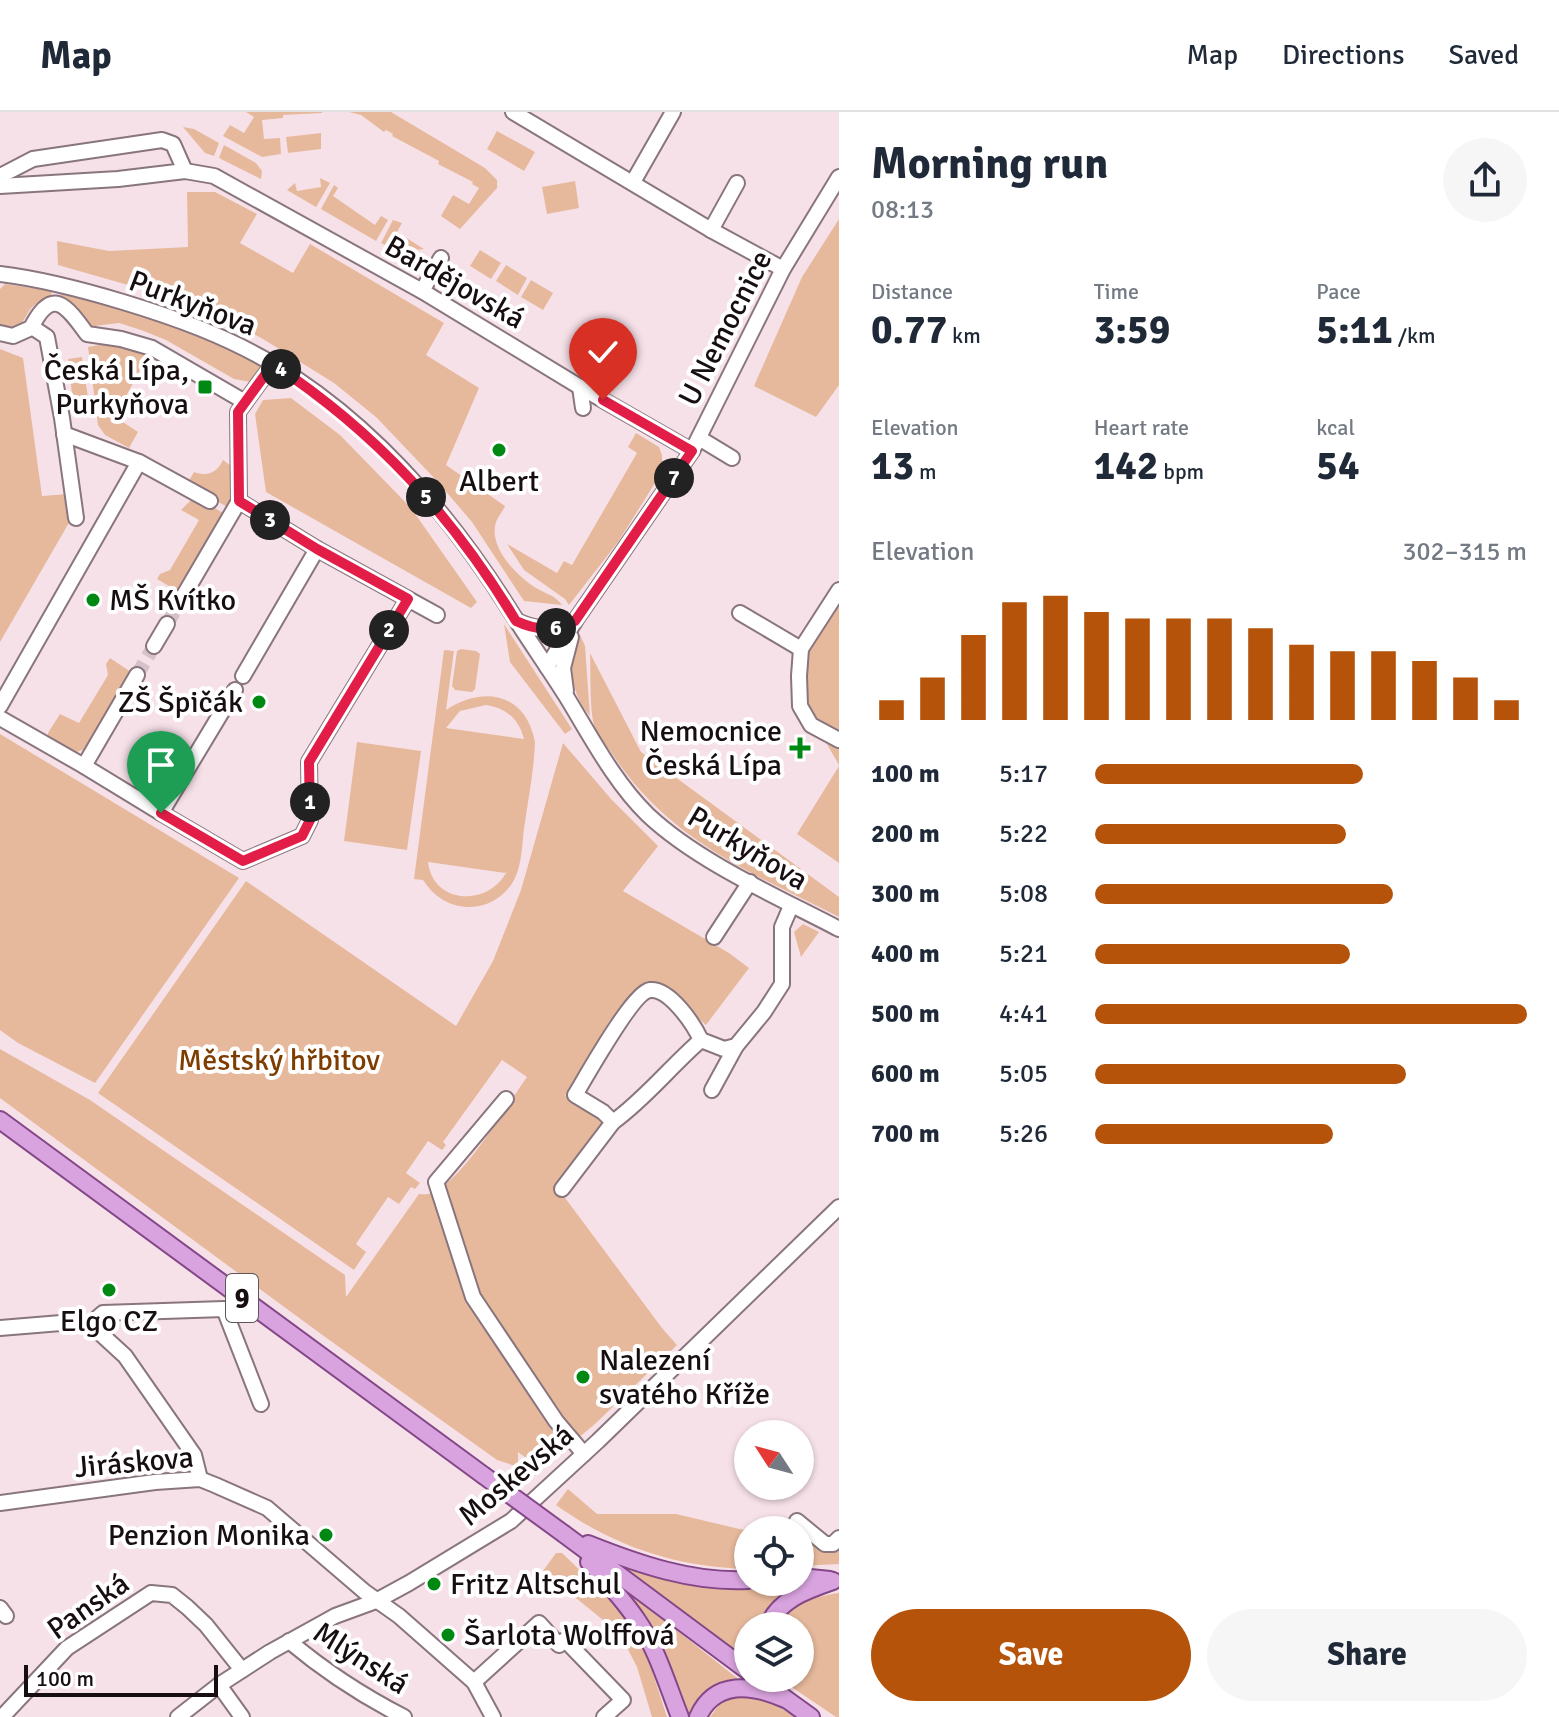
<!DOCTYPE html>
<html lang="en">
<head>
<meta charset="utf-8">
<style>
	body { margin:0; font-family:Signika,sans-serif; background:#f6f6f7; color:#1f2937; height:100vh; display:flex; flex-direction:column; font-size:30px; white-space:nowrap }
	* { box-sizing:border-box; margin:0 }
	p { font-size:26px; color:#747a83 }
	.icon { flex:none; width:44px; height:44px; fill:none; stroke:currentColor; stroke-width:2; stroke-linecap:round; stroke-linejoin:round }
	.map { position:relative; flex:1; overflow:hidden }
	.details { display:flex; flex-direction:column; background:#fff; width:720px }
	.details>* { flex:none }
	.needle { width:52px; rotate:306deg }
	.tools { position:absolute; left:734px; top:1308px; display:grid; gap:16px }
	.tools a { display:grid; place-items:center; width:80px; height:80px; border-radius:50%; background:#fff; box-shadow:0 2px 6px #0004; font-size:40px }
	.scale { position:absolute; left:24px; bottom:20px; width:194px; box-sizing:border-box; padding-left:8px; border:4px solid #160e11; border-top:0; font-size:22px; line-height:28px; white-space:nowrap; color:#160e11; -webkit-text-stroke:6px #fff; paint-order:stroke }
	.pin { position:absolute; display:grid; place-items:center; width:68px; height:68px; color:#fff; margin:-82px -34px; border-radius:50% 50% 50% 0; rotate:-45deg; box-shadow:0 0 8px #0007 }
	.pin .icon { rotate:45deg }
	.km { position:absolute; width:40px; height:40px; margin:-20px; border-radius:50%; background:#222; color:#fff; font-size:22px; line-height:40px; text-align:center }
	.round { display:grid; place-items:center; flex:none; width:84px; height:84px; border-radius:42px; background:#f6f6f7 }
	.headline { display:flex; align-items:center; justify-content:space-between; height:136px; padding:0 32px }
	h1 { font-size:44px; font-weight:700; line-height:60px }
	.stats { display:grid; grid-template-columns:repeat(3,1fr); gap:12px; height:136px; padding:8px 32px }
	.stats div { display:grid; align-content:center }
	.stats b { font-size:40px; font-weight:700 }
	.stats small { font-size:22px; font-weight:400 }
	.stats p { font-size:22px }
	.chart { height:224px; padding:16px 32px }
	.chart p { display:flex; justify-content:space-between }
	.chart svg { width:100%; height:144px; margin-top:8px; stroke:#b45309; stroke-width:6 }
	.action { display:flex; gap:16px; margin-top:auto; padding:16px 32px }
	.action a { flex:1; height:92px; border-radius:48px; background:#b45309; color:#fff; font-size:32px; font-weight:700; line-height:92px; text-align:center }
	.action a+a { background:#f6f6f7; color:#1f2937 }
	ul { padding:0 32px; list-style:none; font-size:26px }
	li { display:grid; grid-template-columns:128px 96px 1fr; align-items:center; height:60px }
	li i { height:20px; border-radius:10px; background:#b45309 }
	header { display:flex; align-items:center; gap:48px; box-sizing:border-box; height:112px; padding:0 40px; background:#fff; border-bottom:2px solid #e0e1e3 }
	header strong { font-size:38px }
	nav { display:flex; gap:44px; margin-inline-start:auto; font-size:28px }
	main { display:flex; flex:1; min-height:0 }
	.map>svg:first-child { display:block }
</style>
</head>
<body>
<header>
<strong>Map</strong>
<nav><a>Map</a><a>Directions</a><a>Saved</a></nav>
</header>
<main>
<div class="map">
<svg width="839" height="1605" viewBox="0 0 839 1605">
	<rect width="100%" height="100%" fill="#f7e1e9"/>
	<g fill="#e7b99c" fill-rule="evenodd">
		<polygon points="246,0 322,0 322,1 283,3 283,6 262,8 264,27 280,26 281,42 262,45 223,24 230,13 244,21 254,5"/>
		<polygon points="349,0 391,0 485,56 497,68 497,76 460,117 441,104 453,83 469,92 479,76 472,72 473,70 438,52 439,49 392,24 393,22 386,18 384,20 361,3"/>
		<polygon points="183,15 194,17 219,31 214,44 205,41"/>
		<polygon points="497,19 535,40 524,59 487,37"/>
		<polygon points="321,21 321,37 288,41 286,25"/>
		<polygon points="224,33 256,51 262,59 261,67 219,46"/>
		<polygon points="320,66 330,71 316,95 287,78 295,71 297,79 321,75"/>
		<polygon points="575,69 579,96 547,102 542,75"/>
		<polygon points="334,73 338,76 333,84 375,113 381,104 388,108 376,129 321,97"/>
		<path d="M187,80H215L257,102L240,131L293,161L310,132L444,211L426,243L479,276L446,353L505,394C503,399 498,405 496,410C488,435 517,464 536,476C546,482 555,483 562,493L524,489L472,410L436,368L376,305L334,271L263,227L198,193L58,153L57,129L109,139L188,135Z"/>
		<polygon points="839,107 839,273 816,305 754,274 802,165"/>
		<polygon points="393,108 402,111 397,120 424,137 399,140 381,131"/>
		<polygon points="480,138 501,151 491,167 470,154"/>
		<polygon points="506,153 527,166 518,183 496,169"/>
		<polygon points="531,168 553,181 543,198 521,185"/>
		<path d="M5,172L52,179L51,184C44,188 34,191 29,199C20,213 21,222 0,213V177Z"/>
		<path d="M60,182C127,191 202,221 261,254L260,260L251,270L234,267L166,228L141,218L119,211L86,215L79,201L60,185Z"/>
		<polygon points="104,232 121,233 148,243 115,305 138,320 129,336 105,323 98,313 88,235"/>
		<polygon points="0,237 23,246 42,384 68,382 70,409 0,530"/>
		<polygon points="82,245 90,299 74,300 68,247"/>
		<polygon points="291,286 340,323 411,396 477,490 471,496 266,380 255,302 263,288"/>
		<polygon points="636,321 659,335 662,343 662,360 618,430 569,493 565,487 524,458 507,432 557,461 564,449 572,453 637,341 628,335"/>
		<path d="M223,348L231,354C234,368 234,383 229,396L187,372L194,360C207,365 217,361 223,348Z"/>
		<polygon points="193,386 199,387 225,402 179,480 157,467 160,462 170,458 199,408 181,398"/>
		<polygon points="839,493 839,653 806,596 808,541"/>
		<polygon points="504,512 572,617 565,622 510,550"/>
		<path d="M580,523L585,534L590,604C570,581 567,550 580,523Z"/>
		<polygon points="461,537 476,539 480,542 475,577 472,580 455,578 452,574 457,539"/>
		<path d="M444,538L454,539L446,598C483,573 526,581 535,630C534,659 528,688 524,717C522,733 522,751 515,766C507,783 489,795 470,795C450,795 434,785 423,768L414,767ZM486,593C506,596 519,607 524,627L446,616L460,599ZM428,750L505,761L507,759C489,795 433,793 428,750Z"/>
		<path d="M590,541L641,640L839,785V805C752,761 672,730 615,646C609,636 599,626 595,615C589,601 591,558 590,541Z"/>
		<polygon points="110,546 131,560 85,637 74,641 48,627 48,621 60,602 79,611 108,563 106,552"/>
		<polygon points="0,622 239,766 95,971 18,931 0,918"/>
		<polygon points="357,630 421,639 407,738 344,729"/>
		<path d="M563,631L612,688L658,734L623,779L729,841L749,856L706,913L665,879L643,875L610,908L565,984L600,1003L605,1014L557,1075L662,1216L677,1233L595,1312L541,1357L518,1340V1355L497,1348L321,1222L0,986V937L90,988L345,1163L346,1185L419,1082C423,1082 427,1083 431,1081C463,1069 507,993 527,965L502,948L443,1030L446,1033L442,1038L428,1029L406,1061L420,1071L415,1077L411,1075L399,1092L388,1085L356,1132L366,1140L354,1158L98,981L246,769L456,914L493,849L521,778Z"/>
		<polygon points="839,654 839,751 797,722"/>
		<polygon points="803,812 819,820 801,845 794,820"/>
		<path d="M568,1377L597,1402H676L748,1419V1457C676,1455 615,1435 556,1393Z"/>
		<polygon points="800,1429 839,1435 839,1452 800,1454"/>
		<polygon points="556,1441 562,1441 621,1498 648,1546 667,1605 652,1605 637,1555 620,1522 543,1459"/>
		<path d="M601,1441C632,1454 663,1468 697,1473C734,1479 773,1473 811,1471C787,1481 769,1489 760,1514H748V1547Z"/>
		<path d="M611,1466L742,1570C716,1569 696,1578 690,1605H686Z"/>
		<path d="M839,1481V1605H836L793,1576L788,1566H800V1514H779C789,1491 817,1484 839,1481Z"/>
		<path d="M736,1583C758,1584 777,1593 795,1605H710L724,1586Z"/>
	</g>
	<g fill="none" stroke-linecap="round" stroke-linejoin="round">
		<g stroke="#d5c1c9" stroke-width="14" stroke-dasharray="14 7" stroke-linecap="butt">
			<polyline points="167,512 184,483"/>
			<polyline points="137,563 154,534"/>
		</g>
		<g stroke="#89757d" stroke-width="18">
			<g id="minor">
				<polyline points="513,0 711,118 783,157"/>
				<polyline points="0,64 33,47 162,28 173,32 185,59"/>
				<polyline points="633,70 673,0"/>
				<polyline points="0,74 118,67 185,59 214,64 422,179 580,275 692,339"/>
				<polyline points="711,118 737,71"/>
				<path d="M0,162C42,167 83,178 123,190C176,206 226,224 273,252C374,312 452,405 513,503C530,530 549,557 566,584C590,623 614,670 648,703C698,750 778,785 839,817"/>
				<polyline points="422,179 441,146"/>
				<polyline points="32,215 47,225 62,306 76,406"/>
				<path d="M0,221L13,224L31,216C52,174 66,193 87,222L121,227L152,236L245,290"/>
				<polyline points="580,275 583,296"/>
				<polyline points="64,322 139,350 210,389"/>
				<polyline points="699,326 732,346"/>
				<polyline points="239,389 317,437 243,564"/>
				<polyline points="317,437 437,503"/>
				<polyline points="839,478 801,537 799,564 800,594 811,613 839,628"/>
				<polyline points="184,483 239,389 238,300 273,252"/>
				<polyline points="740,501 801,537"/>
				<path d="M519,510C540,520 554,517 575,509"/>
				<polyline points="154,534 167,512"/>
				<polyline points="547,555 575,509 692,339 783,157 839,65"/>
				<polyline points="137,563 84,654 161,701 235,578"/>
				<polyline points="566,579 563,556 571,525"/>
				<polyline points="0,594 139,350"/>
				<polyline points="0,606 84,654"/>
				<polyline points="161,701 243,749 302,724 310,708 309,650 408,487"/>
				<polyline points="714,825 750,770"/>
				<path d="M701,928C671,954 645,987 613,1010L603,1000L575,983C586,965 633,880 650,878C670,876 694,913 701,928L724,937L736,934L764,900L782,872V815L791,794"/>
				<polyline points="712,978 736,934"/>
				<polyline points="506,987 436,1070 473,1185 556,1309 584,1342"/>
				<polyline points="562,1077 613,1010"/>
				<polyline points="88,1214 103,1201 224,1197 261,1292"/>
				<polyline points="0,1216 73,1210 88,1214 101,1222 125,1244 194,1343 200,1367"/>
				<polyline points="0,1391 155,1370 200,1367 215,1373 267,1396 365,1480 399,1504 474,1570 493,1605"/>
				<polyline points="797,1409 825,1432 833,1432 839,1426"/>
				<polyline points="0,1496 6,1504"/>
				<path d="M289,1529C327,1561 361,1583 404,1605"/>
				<polyline points="474,1570 539,1511 559,1533 565,1528 623,1588 604,1605"/>
				<polyline points="219,1573 242,1605"/>
				<polyline points="2,1605 67,1536 151,1481 172,1483 187,1495 206,1513 242,1558"/>
				<polyline points="178,1605 219,1573 270,1540 335,1504 376,1489 409,1471 511,1409 598,1329 839,1095"/>
			</g>
		</g>
		<g stroke="#834788" stroke-width="20">
			<g id="major">
				<polyline points="0,1008 483,1363"/>
				<polyline points="564,1422 748,1559"/>
				<path d="M588,1432C638,1452 693,1471 748,1468"/>
				<path d="M589,1450C606,1469 623,1487 637,1508C657,1537 667,1572 680,1605"/>
				<polyline points="800,1465 830,1468"/>
				<path d="M768,1514C779,1487 807,1478 833,1469"/>
				<polyline points="757,1566 811,1605"/>
				<path d="M698,1605C715,1567 753,1573 785,1587"/>
			</g>
		</g>
		<use href="#minor" stroke="#fff" stroke-width="14"/>
		<use href="#major" stroke="#d8a3de" stroke-width="16"/>
		<g stroke="#834788" stroke-width="20" stroke-linecap="butt">
			<polyline id="major-bridge" points="483,1363 564,1422"/>
		</g>
		<use href="#major-bridge" stroke="#d8a3de" stroke-width="16"/>
	</g>
	<g fill="none" stroke-linecap="round" stroke-linejoin="round">
		<g stroke="#fff" stroke-width="16">
			<path id="route" d="M161,701L243,749L302,724L310,708L309,650L408,487L317,437L239,389L238,300L273,252C376,320 452,403 516,509C539,520 552,517 575,509L692,339L603,288"/>
		</g>
		<use href="#route" stroke="#e11d48" stroke-width="10"/>
	</g>
	<g fill="#008912" stroke="#fff" stroke-width="3">
		<rect x="197" y="267" width="16" height="16" rx="4"/>
		<circle cx="499" cy="338" r="8"/>
		<circle cx="93" cy="488" r="8"/>
		<circle cx="259" cy="590" r="8"/>
		<path d="M796 624h8v8h8v8h-8v8h-8v-8h-8v-8h8z"/>
		<circle cx="109" cy="1178" r="8"/>
		<circle cx="583" cy="1265" r="8"/>
		<circle cx="326" cy="1423" r="8"/>
		<circle cx="434" cy="1472" r="8"/>
		<circle cx="448" cy="1523" r="8"/>
	</g>
	<g text-anchor="middle" stroke-width="8" stroke-linejoin="round" paint-order="stroke">
		<rect fill="#fff" stroke="#5c5658" stroke-width="2" x="226" y="1162" width="32" height="48" rx="6"/>
		<g font-size="28" font-weight="bold" fill="#160e11">
			<text x="242" y="1196">9</text>
		</g>
		<g font-size="30" fill="#160e11" stroke="#fff">
			<text transform="translate(455 170) rotate(30)" y="10">Bardějovská</text>
			<text transform="translate(193 191) rotate(21)" y="10">Purkyňova</text>
			<text transform="translate(725 216) rotate(-63)" y="10">U Nemocnice</text>
			<text transform="translate(748 736) rotate(31)" y="10">Purkyňova</text>
			<text transform="translate(134 1350) rotate(-5)" y="10">Jiráskova</text>
			<text transform="translate(516 1363) rotate(-40)" y="10">Moskevská</text>
			<text transform="translate(88 1494) rotate(-35)" y="10">Panská</text>
			<text transform="translate(361 1546) rotate(33)" y="10">Mlýnská</text>
		</g>
		<g font-size="30" fill="#160e11" stroke="#fff" text-anchor="end">
			<text x="189" y="268">Česká Lípa,<tspan x="189" dy="34">Purkyňova</tspan></text>
			<text x="499" y="379" text-anchor="middle">Albert</text>
			<text x="109" y="498" text-anchor="start">MŠ Kvítko</text>
			<text x="243" y="600">ZŠ Špičák</text>
			<text x="782" y="629">Nemocnice<tspan x="782" dy="34">Česká Lípa</tspan></text>
			<text x="109" y="1219" text-anchor="middle">Elgo CZ</text>
			<text x="599" y="1258" text-anchor="start">Nalezení<tspan x="599" dy="34">svatého Kříže</tspan></text>
			<text x="310" y="1433">Penzion Monika</text>
			<text x="450" y="1482" text-anchor="start">Fritz Altschul</text>
			<text x="464" y="1533" text-anchor="start">Šarlota Wolffová</text>
		</g>
		<g font-size="30" fill="#7e3c00" stroke="#fff">
			<text x="279" y="958">Městský hřbitov</text>
		</g>
	</g>
</svg>
<div class="tools">
<a><svg class="needle" viewBox="-14 -14 28 28"><path d="M0-13l5 13h-10z" fill="#e53935"/><path d="M0 13l5-13h-10z" fill="#747a83"/></svg></a>
<a><svg class="icon" aria-label="locate" viewBox="0 0 24 24"><circle cx="12" cy="12" r="6"/><path d="M12 2v4M12 18v4M2 12h4M18 12h4"/></svg></a>
<a><svg class="icon" aria-label="layers" viewBox="0 0 24 24"><path d="M12 4l9 5-9 5-9-5zM3 14l9 5 9-5"/></svg></a>
</div>
<div class="scale">100 m</div>
<div class="pin" style="left:161px;top:701px;background:#1e9e55"><svg class="icon" aria-label="arrive" viewBox="0 0 24 24"><path d="M6 21V4h12l-3 4 3 4H6"/></svg></div>
<div class="pin" style="left:603px;top:288px;background:#d93025"><svg class="icon" aria-label="check" viewBox="0 0 24 24"><path d="M5 12l5 5 9-10"/></svg></div>
<b class="km" style="left:310px;top:690px">1</b>
<b class="km" style="left:389px;top:518px">2</b>
<b class="km" style="left:270px;top:408px">3</b>
<b class="km" style="left:281px;top:257px">4</b>
<b class="km" style="left:426px;top:385px">5</b>
<b class="km" style="left:556px;top:516px">6</b>
<b class="km" style="left:674px;top:366px">7</b>
</div>
<section class="details">
<div class="headline"><div><h1>Morning run</h1><p>08:13</p></div><a class="round"><svg class="icon" aria-label="share" viewBox="0 0 24 24"><path d="M12 15V3M7 8l5-5 5 5M5 13v7h14v-7"/></svg></a></div>
<div class="stats">
<div><p>Distance</p><b>0.77<small> km</small></b></div>
<div><p>Time</p><b>3:59</b></div>
<div><p>Pace</p><b>5:11<small> /km</small></b></div>
</div>
<div class="stats">
<div><p>Elevation</p><b>13<small> m</small></b></div>
<div><p>Heart rate</p><b>142<small> bpm</small></b></div>
<div><p>kcal</p><b>54</b></div>
</div>
<div class="chart"><p><span>Elevation</span>302–315 m</p>
<svg viewBox="0 0 160 44" preserveAspectRatio="none"><path d="M5 44V38M15 44V31M25 44V18M35 44V8M45 44V6M55 44V11M65 44V13M75 44V13M85 44V13M95 44V16M105 44V21M115 44V23M125 44V23M135 44V26M145 44V31M155 44V38"/></svg>
</div>
<ul>
<li><b>100 m</b>5:17<i style="width:62%"></i></li>
<li><b>200 m</b>5:22<i style="width:58%"></i></li>
<li><b>300 m</b>5:08<i style="width:69%"></i></li>
<li><b>400 m</b>5:21<i style="width:59%"></i></li>
<li><b>500 m</b>4:41<i style="width:100%"></i></li>
<li><b>600 m</b>5:05<i style="width:72%"></i></li>
<li><b>700 m</b>5:26<i style="width:55%"></i></li>
</ul>
<div class="action"><a>Save</a><a>Share</a></div>
</section>
</main>
</body>
</html>
